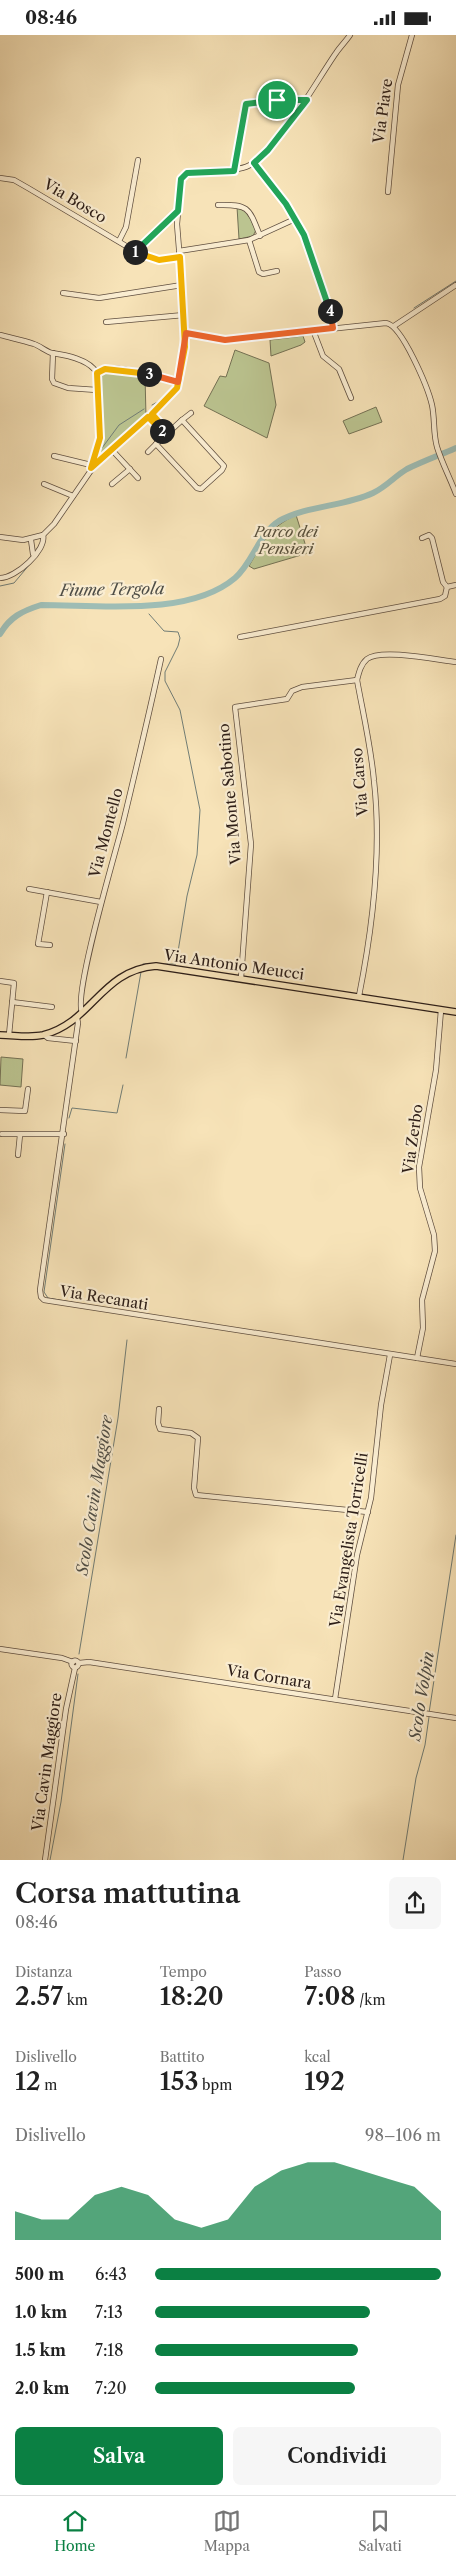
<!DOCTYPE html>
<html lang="it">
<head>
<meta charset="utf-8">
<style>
	body { margin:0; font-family:"Libre Caslon Text",serif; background:#f6f6f6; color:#222; height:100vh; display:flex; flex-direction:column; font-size:19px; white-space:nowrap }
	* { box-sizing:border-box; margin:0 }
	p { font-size:16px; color:#767676 }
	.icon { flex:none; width:28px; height:28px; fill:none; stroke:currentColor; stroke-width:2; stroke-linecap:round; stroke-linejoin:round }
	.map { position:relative; height:1825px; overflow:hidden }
	.drawer { display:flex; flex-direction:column; background:#fff; flex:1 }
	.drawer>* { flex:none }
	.pin { position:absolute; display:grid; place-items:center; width:42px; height:42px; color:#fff; margin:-21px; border:2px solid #fff; border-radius:50%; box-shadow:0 1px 5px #0007 }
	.km { position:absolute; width:25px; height:25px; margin:-12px; border-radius:50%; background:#222; color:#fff; font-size:14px; line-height:25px; text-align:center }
	.round { display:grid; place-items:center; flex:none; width:52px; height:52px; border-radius:8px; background:#f6f6f6 }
	.overview { display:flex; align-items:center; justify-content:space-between; height:85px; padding:0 15px }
	h1 { font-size:28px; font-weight:600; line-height:38px }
	.stats { display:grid; grid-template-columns:repeat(3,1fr); gap:8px; height:85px; padding:5px 15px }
	.stats div { display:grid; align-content:center }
	.stats b { font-size:25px; font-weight:600 }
	.stats small { font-size:14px; font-weight:400 }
	.stats p { font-size:14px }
	.chart { height:140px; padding:10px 15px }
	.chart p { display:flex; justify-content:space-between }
	.chart svg { width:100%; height:90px; margin-top:5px; fill:#0b8043; opacity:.7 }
	.button { display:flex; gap:10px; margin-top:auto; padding:10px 15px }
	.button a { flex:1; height:58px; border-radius:8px; background:#0b8043; color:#fff; font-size:20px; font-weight:600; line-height:58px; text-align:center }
	.button a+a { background:#f6f6f6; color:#222 }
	ul { padding:0 15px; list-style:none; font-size:16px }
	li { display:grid; grid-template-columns:80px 60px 1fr; align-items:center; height:38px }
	li i { height:12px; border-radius:6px; background:#0b8043 }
	.status { display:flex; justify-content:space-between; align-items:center; height:35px; padding:0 25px; background:#fff; direction:ltr }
	.status svg { height:14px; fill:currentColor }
	.tab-bar { display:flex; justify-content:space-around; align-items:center; height:70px; border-top:1px solid #e0e0e0; background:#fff; font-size:14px; color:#767676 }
	.tab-bar a { display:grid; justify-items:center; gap:2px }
	.tab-bar .active { color:#0b8043 }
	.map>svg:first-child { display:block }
</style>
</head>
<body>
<div class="status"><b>08:46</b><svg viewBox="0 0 49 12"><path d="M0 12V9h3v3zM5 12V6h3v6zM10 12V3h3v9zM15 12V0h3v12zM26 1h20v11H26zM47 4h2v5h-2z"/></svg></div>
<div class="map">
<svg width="456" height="1825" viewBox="0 0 456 1825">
	<rect width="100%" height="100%" fill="#f7e3b8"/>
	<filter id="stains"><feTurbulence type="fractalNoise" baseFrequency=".004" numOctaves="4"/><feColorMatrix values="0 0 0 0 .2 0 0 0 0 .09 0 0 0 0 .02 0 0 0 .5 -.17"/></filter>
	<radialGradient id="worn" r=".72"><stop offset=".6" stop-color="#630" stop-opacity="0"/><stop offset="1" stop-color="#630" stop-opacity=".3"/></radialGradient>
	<g fill="#bbc490" stroke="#747154">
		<polygon points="237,172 241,172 248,179 256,195 253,201 239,204"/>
		<polygon points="303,301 305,307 301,310 271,321 270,305"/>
		<polygon points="235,315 269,328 276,370 267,403 204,371 220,341 226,342"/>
		<polygon points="105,337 145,340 146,382 100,425 99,416 103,396 99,345 101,339"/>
		<polygon points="376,372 382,387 349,399 343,386"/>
		<path d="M296,480L308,518L254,534L249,531C264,505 269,493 296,480Z"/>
		<polygon points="1,1022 23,1024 21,1052 0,1050"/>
	</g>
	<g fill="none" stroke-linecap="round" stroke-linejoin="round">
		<g stroke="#717d76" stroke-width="1">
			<polyline points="414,273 456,246"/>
			<polyline points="152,370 165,363"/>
			<polyline points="102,413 119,390 144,374"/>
			<polyline points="0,551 14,548 30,529"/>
			<polyline points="147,570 147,572"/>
			<polyline points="143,929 176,929 187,861 197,820 200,775 180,675 165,646 165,637 178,611 180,603 178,597 164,596 149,579"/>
			<polyline points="126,1023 141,937"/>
			<polyline points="69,1083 72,1073 117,1078 123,1050"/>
			<polyline points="65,1109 44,1257 48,1263 77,1268"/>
			<polyline points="79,1619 118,1383 127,1305"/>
			<polyline points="429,1678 456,1500"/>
			<polyline points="50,1825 61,1767 78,1639"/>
			<polyline points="403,1825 416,1743 425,1710 429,1682"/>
		</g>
		<path stroke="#9ebdb5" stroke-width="6" d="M0,599C10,582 22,576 41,570C99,570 189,582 235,543C253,528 259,498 279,486C308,470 343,472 373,458C386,452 395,441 407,434C423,426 440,420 456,413"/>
		<g stroke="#604f40" stroke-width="6">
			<g id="minor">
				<polyline points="254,128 288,173 304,200 315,229 333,293"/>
				<polyline points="234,135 246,69 303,63 307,65"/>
				<polyline points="0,143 14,145 28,153 143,221 159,225 180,222"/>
				<polyline points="388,157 398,50 412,0"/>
				<path d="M218,170C249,169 249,173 260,201"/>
				<polyline points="249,205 259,237 263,239 277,236"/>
				<polyline points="119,206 126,192 138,125"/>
				<polyline points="135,216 178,176"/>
				<polyline points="179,216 249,205 295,184"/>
				<polyline points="63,258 99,263 182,250"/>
				<polyline points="106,287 184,280"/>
				<polyline points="394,291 456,250"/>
				<polyline points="313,295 323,321 339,334 351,363"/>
				<path d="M186,298L225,305L386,288C402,290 428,353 432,370C435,384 433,398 437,412C442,428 450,443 456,459"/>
				<path d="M0,300C11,303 23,305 34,309C40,311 47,317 52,318C66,320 89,324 97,338"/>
				<polyline points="53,318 52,344 54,348 68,353 97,355"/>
				<path d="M97,338C111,325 161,344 178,347"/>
				<polyline points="152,379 168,397"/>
				<polyline points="148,382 165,400"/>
				<polygon points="182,385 224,431 222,435 201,454 197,453 156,409"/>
				<polyline points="182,385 191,378"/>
				<polyline points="112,415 138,443"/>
				<polyline points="148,417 156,409"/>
				<polyline points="54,421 91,430"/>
				<polyline points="92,434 100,403 97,338"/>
				<polyline points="44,449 73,461"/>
				<polyline points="112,449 130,434"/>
				<path d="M0,502L23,505L43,500L54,489L92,434L174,357L178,347L186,301L177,189L181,144C197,129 229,141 250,130C278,116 317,45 336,18C340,12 346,6 350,0"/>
				<polyline points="422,503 429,500 432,503 443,547 447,552"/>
				<polyline points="31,505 33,519"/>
				<path d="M0,543C16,543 47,515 43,500"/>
				<polyline points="240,602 440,564 445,561 447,552 456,550"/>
				<polyline points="29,854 101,867"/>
				<polyline points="47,857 38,909 50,910"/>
				<polyline points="241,943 251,809 235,672 287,664 292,656 302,652 357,645"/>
				<polyline points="0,946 14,948 9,1000"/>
				<path d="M359,961C373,891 382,817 374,746C371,712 363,678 357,645C359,637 361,629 367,624C381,613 438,625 456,627"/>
				<polyline points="12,967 52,972"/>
				<path d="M82,977C73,960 116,816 123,788C136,734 149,679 161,624"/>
				<polyline points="77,983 78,988 40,1255 41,1262 44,1265 456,1329"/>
				<polyline points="44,1000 48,1003 76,1006"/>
				<polyline points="0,1075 25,1076 28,1054"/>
				<polyline points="2,1099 64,1099"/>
				<polyline points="18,1120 20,1100"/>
				<polyline points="417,1323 423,1293 422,1265 435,1216 434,1200 420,1153 419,1132 436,1035 441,975"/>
				<polyline points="159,1374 158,1388 160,1394 191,1398 198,1403 194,1453 196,1460 368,1477"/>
				<polyline points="0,1614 62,1623 73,1627"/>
				<circle cx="75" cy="1629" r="3.5"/>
				<polyline points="79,1628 89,1627 456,1683"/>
				<polyline points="335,1664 357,1520 371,1463 381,1370 390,1320"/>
				<polyline points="45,1825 66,1674 75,1633"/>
			</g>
		</g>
		<g stroke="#2d1e18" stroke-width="8">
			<path id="major" d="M0,1000C14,1000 29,1003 43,1000C92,988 101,935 156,931L456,977"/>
		</g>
		<use href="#minor" stroke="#faedd1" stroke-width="4.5"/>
		<use href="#major" stroke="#f7e3b8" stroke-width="5.5"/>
	</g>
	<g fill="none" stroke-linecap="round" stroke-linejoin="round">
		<g stroke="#fff" stroke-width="10">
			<polyline id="split-1" points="135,217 178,176 181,144 187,138 234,136 246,69 277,65"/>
		</g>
		<g stroke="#fff" stroke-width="10">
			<polyline id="split-2" points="135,217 159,225 180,222 185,312 177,353 152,379 168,397 165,400 162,396"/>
		</g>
		<g stroke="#fff" stroke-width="10">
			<polyline id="split-3" points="149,339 105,334 97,338 100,403 91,433 148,382 162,396"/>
		</g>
		<g stroke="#fff" stroke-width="10">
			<polyline id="split-4" points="149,339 178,347 186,298 225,305 333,293 330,276"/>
		</g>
		<g stroke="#fff" stroke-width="10">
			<polyline id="split-5" points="277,65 307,65 268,115 254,128 286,169 304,200 330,276"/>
		</g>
		<use href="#split-1" stroke="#22a559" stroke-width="6"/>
		<use href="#split-2" stroke="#f5b400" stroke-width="6"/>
		<use href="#split-3" stroke="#f5b400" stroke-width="6"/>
		<use href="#split-4" stroke="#f0652b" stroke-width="6"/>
		<use href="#split-5" stroke="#22a559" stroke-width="6"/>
	</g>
	<g text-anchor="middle" stroke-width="4.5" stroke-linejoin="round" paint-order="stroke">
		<g font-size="15" fill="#2d1e18" stroke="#faedd1">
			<text transform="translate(383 76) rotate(-82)" y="5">Via Piave</text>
			<text transform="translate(75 166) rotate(31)" y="5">Via Bosco</text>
			<text transform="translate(360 747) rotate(-95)" y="5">Via Carso</text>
			<text transform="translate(230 759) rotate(-95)" y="5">Via Monte Sabotino</text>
			<text transform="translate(106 798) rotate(-75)" y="5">Via Montello</text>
			<text transform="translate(234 930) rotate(8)" y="5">Via Antonio Meucci</text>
			<text transform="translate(413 1104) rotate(-82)" y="5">Via Zerbo</text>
			<text transform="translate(104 1263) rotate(9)" y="5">Via Recanati</text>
			<text transform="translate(349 1505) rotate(-81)" y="5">Via Evangelista Torricelli</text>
			<text transform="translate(269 1642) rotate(9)" y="5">Via Cornara</text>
			<text transform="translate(47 1727) rotate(-82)" y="5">Via Cavin Maggiore</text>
		</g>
		<g font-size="15" font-style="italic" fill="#58503c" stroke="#faedd1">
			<text x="286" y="502">Parco dei<tspan x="286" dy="17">Pensieri</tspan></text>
		</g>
		<g font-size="16" font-style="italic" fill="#4f4e47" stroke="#faedd1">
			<text transform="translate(112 554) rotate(-1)" y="6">Fiume Tergola</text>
			<text transform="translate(94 1460) rotate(-81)" y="6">Scolo Cavin Maggiore</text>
			<text transform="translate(421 1661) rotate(-81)" y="6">Scolo Volpin</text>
		</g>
	</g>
	<rect width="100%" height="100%" filter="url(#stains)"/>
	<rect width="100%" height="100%" fill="url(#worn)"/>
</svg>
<div class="pin" style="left:277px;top:65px;background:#1e9e55"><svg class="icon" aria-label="arrive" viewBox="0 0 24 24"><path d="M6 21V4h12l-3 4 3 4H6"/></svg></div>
<b class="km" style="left:135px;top:217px">1</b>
<b class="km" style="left:162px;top:396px">2</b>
<b class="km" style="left:149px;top:339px">3</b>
<b class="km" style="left:330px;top:276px">4</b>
</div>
<section class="drawer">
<div class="overview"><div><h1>Corsa mattutina</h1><p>08:46</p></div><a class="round"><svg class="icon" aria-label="share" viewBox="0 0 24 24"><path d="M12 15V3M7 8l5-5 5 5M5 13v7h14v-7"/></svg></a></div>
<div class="stats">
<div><p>Distanza</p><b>2.57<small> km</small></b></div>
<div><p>Tempo</p><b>18:20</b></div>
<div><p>Passo</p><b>7:08<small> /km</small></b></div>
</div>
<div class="stats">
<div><p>Dislivello</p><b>12<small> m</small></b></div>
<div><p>Battito</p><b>153<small> bpm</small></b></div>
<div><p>kcal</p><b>192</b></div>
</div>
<div class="chart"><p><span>Dislivello</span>98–106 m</p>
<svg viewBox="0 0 160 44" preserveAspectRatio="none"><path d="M0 44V30L10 34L20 34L30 22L40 18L50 22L60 34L70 38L80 34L90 18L100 10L110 6L120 6L130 10L140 14L150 18L160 30V44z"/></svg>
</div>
<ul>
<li><b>500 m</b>6:43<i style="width:100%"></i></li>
<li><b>1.0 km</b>7:13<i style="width:75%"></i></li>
<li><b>1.5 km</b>7:18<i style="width:71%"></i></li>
<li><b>2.0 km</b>7:20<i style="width:70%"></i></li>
</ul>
<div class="button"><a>Salva</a><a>Condividi</a></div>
</section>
<nav class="tab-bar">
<a class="active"><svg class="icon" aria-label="home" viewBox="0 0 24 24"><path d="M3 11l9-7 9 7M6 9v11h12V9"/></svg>Home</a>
<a><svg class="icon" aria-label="map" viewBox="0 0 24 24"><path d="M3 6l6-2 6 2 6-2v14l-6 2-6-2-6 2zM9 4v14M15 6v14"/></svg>Mappa</a>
<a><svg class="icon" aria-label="saved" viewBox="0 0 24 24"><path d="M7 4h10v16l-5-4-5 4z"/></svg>Salvati</a>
</nav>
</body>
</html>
